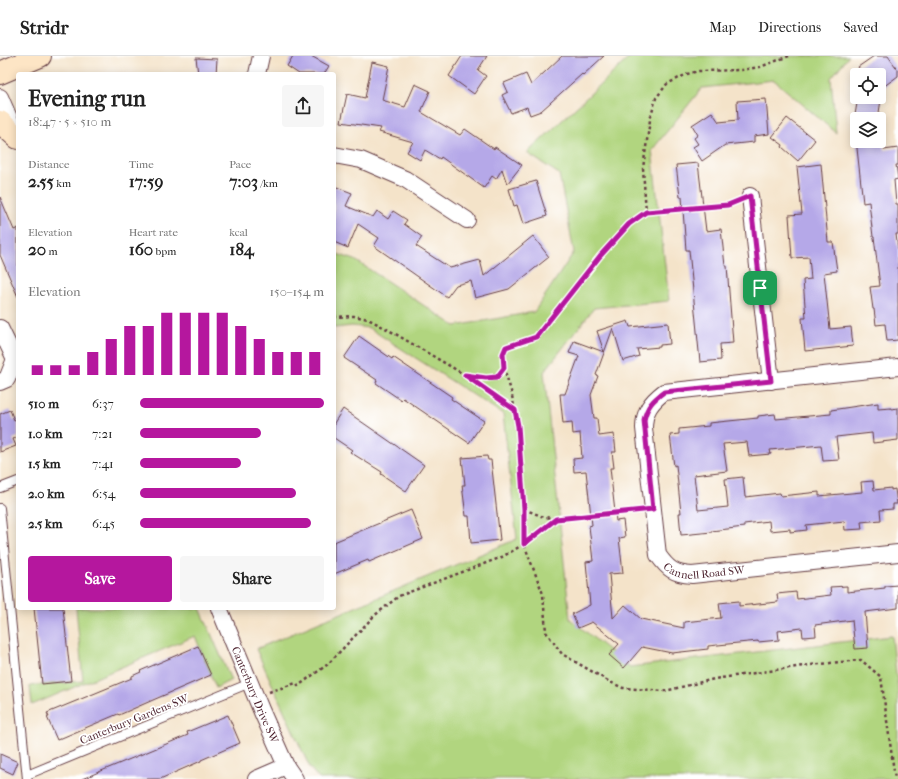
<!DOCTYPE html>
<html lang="en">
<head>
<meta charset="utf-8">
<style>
	body { margin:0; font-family:"IM FELL French Canon",serif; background:#f6f6f6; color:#222; height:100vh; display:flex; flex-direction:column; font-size:15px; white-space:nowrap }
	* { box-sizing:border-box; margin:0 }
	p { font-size:13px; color:#767676 }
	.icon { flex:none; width:22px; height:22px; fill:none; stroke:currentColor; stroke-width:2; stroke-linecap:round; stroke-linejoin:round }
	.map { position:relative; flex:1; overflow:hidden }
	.sheet { position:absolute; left:16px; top:16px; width:320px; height:538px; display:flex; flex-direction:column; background:#fff; border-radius:4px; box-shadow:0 2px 10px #0003 }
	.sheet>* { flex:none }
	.fabs { position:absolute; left:850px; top:12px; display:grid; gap:8px }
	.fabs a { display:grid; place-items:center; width:36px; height:36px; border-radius:4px; background:#fff; box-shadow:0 2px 10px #0003; font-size:20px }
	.pin { position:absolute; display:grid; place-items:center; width:34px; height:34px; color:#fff; margin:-17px; border-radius:8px; box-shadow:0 2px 6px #0006 }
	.round { display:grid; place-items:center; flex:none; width:42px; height:42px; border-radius:4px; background:#f6f6f6 }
	.headline { display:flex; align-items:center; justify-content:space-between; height:68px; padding:0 12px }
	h1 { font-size:22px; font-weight:700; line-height:30px }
	.figures { display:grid; grid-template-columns:repeat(3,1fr); gap:6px; height:68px; padding:4px 12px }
	.figures div { display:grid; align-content:center }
	.figures b { font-size:17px; font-weight:700 }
	.figures small { font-size:11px; font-weight:400 }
	.figures p { font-size:11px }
	.chart { height:112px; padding:8px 12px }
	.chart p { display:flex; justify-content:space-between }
	.chart svg { width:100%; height:72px; margin-top:4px; stroke:#b5179e; stroke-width:6 }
	.action { display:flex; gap:8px; margin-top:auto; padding:8px 12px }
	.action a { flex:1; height:46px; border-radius:4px; background:#b5179e; color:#fff; font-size:16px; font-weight:700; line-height:46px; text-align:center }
	.action a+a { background:#f6f6f6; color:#222 }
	ul { padding:0 12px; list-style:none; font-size:13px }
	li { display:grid; grid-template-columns:64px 48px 1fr; align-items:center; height:30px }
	li i { height:10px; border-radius:5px; background:#b5179e }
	header { display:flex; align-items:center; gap:24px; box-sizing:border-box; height:56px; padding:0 20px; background:#fff; border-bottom:1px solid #e0e0e0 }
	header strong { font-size:19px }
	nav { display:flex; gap:22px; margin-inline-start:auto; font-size:14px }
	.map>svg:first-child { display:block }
</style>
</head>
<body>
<header>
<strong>Stridr</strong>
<nav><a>Map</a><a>Directions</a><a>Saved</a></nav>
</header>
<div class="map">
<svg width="898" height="723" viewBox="0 0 898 723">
	<rect width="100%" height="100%" fill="#fff"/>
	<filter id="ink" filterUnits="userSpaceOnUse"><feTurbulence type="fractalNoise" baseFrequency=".025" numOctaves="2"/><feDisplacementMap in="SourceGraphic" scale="8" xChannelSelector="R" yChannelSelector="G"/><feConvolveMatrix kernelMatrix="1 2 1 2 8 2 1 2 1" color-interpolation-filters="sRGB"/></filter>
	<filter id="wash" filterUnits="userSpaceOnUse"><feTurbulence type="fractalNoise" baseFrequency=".012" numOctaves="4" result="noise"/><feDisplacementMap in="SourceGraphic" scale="16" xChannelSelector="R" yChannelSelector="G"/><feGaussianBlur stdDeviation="0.9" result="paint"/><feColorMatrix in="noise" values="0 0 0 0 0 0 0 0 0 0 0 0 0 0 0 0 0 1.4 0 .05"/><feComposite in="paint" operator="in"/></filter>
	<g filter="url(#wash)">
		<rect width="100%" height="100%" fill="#f4e3c9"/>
		<g fill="#b1d57f" stroke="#7e7a55">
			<polygon points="631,0 849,0 831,22 836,77 774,24 702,32 652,94 669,245 594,252 544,316 570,563 630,611 892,580 898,635 898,723 319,723 310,712 256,593 517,483 503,358 369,272 352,270 334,272 334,197 355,204 455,270 534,256 574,196 559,118 527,97"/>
			<polygon points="76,552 200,552 231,624 216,632 195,580 32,649 30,630 83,625"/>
		</g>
		<g id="blocks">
			<g fill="#b5a8e8">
				<polygon points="293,0 311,0 329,10 324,18 299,18 287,10"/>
				<polygon points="462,0 487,0 478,14 486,20 474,38 449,20"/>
				<polygon points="562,0 604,0 583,19 582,18 541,55 530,59 527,51 511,57 502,39 508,36 504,27 526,18 531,29"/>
				<polygon points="874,0 888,0 898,14 898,20 883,31 878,63 857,63 857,85 879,85 879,79 882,78 884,94 898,92 898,109 896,109 898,123 894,124 896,148 898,148 898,178 896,178 898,194 898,284 887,285 885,268 876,269 874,253 873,253 870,231 880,230 874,181 873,181 869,146 863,147 854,65 858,41 879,41 879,19 864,19 858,11"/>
				<polygon points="196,2 217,3 216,18 198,18"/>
				<polygon points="372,6 389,10 382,44 405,51 415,28 430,35 421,56 460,79 465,73 494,93 495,91 522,109 507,128 502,113 496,123 492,120 484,132 441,101 440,103 425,94 420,104 407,96 413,86 379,76 381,72 341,66 347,38 365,42"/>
				<polygon points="766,43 769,78 754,80 754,86 725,89 702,105 693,91 698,88 694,82 698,79 692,69 712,56 719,66 738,64 737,45"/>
				<polygon points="787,62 815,84 798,105 782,91 783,89 772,81"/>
				<polygon points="698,107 706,175 721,173 725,210 727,210 733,287 720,288 721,304 700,306 689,194 686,194 682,141 680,141 676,109"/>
				<polygon points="821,108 828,186 833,186 837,215 824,217 830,273 851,271 853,290 805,295 802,262 806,262 803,224 811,223 809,201 792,202 789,159 802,158 797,111"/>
				<polygon points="536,125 547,160 523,168 517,149 514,150 509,133"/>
				<polygon points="334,130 352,137 346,150 373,161 377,155 388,163 393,155 407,164 404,168 422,181 416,190 450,212 480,204 484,220 533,180 549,201 509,233 475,242 471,225 456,229 447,241 374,190 379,182 358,168 348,192 334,186"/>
				<polygon points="0,141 14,174 18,172 18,241 0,199"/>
				<polygon points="628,265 630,271 668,267 670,288 660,289 660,291 637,293 639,300 623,305 613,272 596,319 598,320 591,339 594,362 597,362 599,380 614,378 616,396 612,396 614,412 610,412 616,465 623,464 625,481 619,482 623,517 609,518 613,562 625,549 641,563 684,572 684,566 721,562 719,547 739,545 739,550 778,546 777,538 796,536 797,543 831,539 830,531 847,530 847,536 885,532 885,530 898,529 898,552 865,556 868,592 855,593 852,564 815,569 816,580 803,581 802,572 778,575 779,584 758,586 758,585 708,590 708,593 672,597 642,591 624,612 609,599 619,588 592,566 578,572 572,558 590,549 586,506 593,505 589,470 592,469 586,415 574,416 573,403 582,402 580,377 573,378 572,366 563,367 560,338 565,338 579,300 569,297 574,285 604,296 597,275"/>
				<polygon points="359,280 392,303 393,301 452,341 451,343 484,365 469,387 403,342 401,344 376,327 377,324 344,302"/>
				<polygon points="878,347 878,353 891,352 891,353 898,352 898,384 873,387 872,377 836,381 839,404 823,405 821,389 770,394 771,398 749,400 747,386 723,388 727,415 694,419 698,454 728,451 725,423 743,421 745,441 780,437 781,440 819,436 819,440 862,436 861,426 873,425 874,434 891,432 891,434 895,433 897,448 893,448 893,453 880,454 881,464 861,466 862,473 845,474 844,465 806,469 807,474 790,476 790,473 770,475 769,465 744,468 744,471 711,475 712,476 681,479 679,457 681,457 676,409 674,410 670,379 679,378 679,373 709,370 709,367 758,362 758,360 775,358 776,363 831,358 831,354"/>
				<polygon points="343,353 424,409 406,435 381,418 382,416 350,396 352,394 334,382 334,367"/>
				<polygon points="10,354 14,364 18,362 18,381 13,383 16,390 0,396 0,358"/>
				<polygon points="487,400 488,404 491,404 500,484 471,487 469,460 466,460 462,429 465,429 462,402"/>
				<polygon points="411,454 423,483 369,506 368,504 334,518 334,486"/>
				<polygon points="34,552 63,552 71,625 42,628"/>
				<polygon points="198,590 211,619 153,644 119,659 118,658 57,684 47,661 49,661 47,657 132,622 132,620 141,616 140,615"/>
				<polygon points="228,659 240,687 201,704 201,705 160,723 82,723 188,679 187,676"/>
				<polygon points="0,698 18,706 13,718 0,712"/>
			</g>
		</g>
	</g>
	<g filter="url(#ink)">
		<use href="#blocks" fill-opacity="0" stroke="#643c43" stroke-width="1"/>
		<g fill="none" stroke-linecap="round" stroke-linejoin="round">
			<g stroke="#643c43" stroke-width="10">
				<g id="lane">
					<polyline points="0,432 18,425"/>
					<polyline points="0,452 27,723"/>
					<polyline points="27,719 250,627"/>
				</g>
			</g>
			<g stroke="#643c43" stroke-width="18">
				<g id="street">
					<polyline points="257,18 261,0"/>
					<polyline points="0,41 16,78"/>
					<polyline points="334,99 361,104 405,123 467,164"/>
					<polyline points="750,140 771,325"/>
					<polyline points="0,272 15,303"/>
					<path id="s1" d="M898,311L664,336C651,346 644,355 644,372L658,499C668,513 674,518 692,519L898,497"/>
					<polyline points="0,326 7,323 15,303 18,301"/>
					<path id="s2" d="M219,552L262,656L286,710L295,723"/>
					<polyline points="256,723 286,710"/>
				</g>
			</g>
			<g stroke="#643c43" stroke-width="24">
				<g id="secondary">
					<polyline points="0,17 40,0"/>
					<polyline points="0,66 18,82"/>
				</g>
			</g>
			<g stroke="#643c43" stroke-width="2.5" stroke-dasharray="3 3" stroke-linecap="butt">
				<polyline points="789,0 760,11 741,14 699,15 687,18 667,28 656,42 650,64 643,112 646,156 629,168 600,200 536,281 506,291 503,298 504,312 511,335 518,370 524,453 524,488 543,538 546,576 562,598 610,626 623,632 665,635 714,623 810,609 861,604 881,621 895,723"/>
				<polyline points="646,156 728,149 737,146"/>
				<polyline points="334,261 354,260 368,263 387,273 465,319 515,354"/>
				<polyline points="467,319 485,322 497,321 504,313"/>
				<polyline points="524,453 541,460 556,463"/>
				<polyline points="269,636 296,627 298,630 328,608 374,560 399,540 502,501 524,488 556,463 638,454"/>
			</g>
			<use href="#lane" stroke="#fff" stroke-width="8"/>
			<use href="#street" stroke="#fff" stroke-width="16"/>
			<use href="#secondary" stroke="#fde5c5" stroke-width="22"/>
		</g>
	</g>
	<g fill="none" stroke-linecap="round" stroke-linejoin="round" filter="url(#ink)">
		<g stroke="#fff" stroke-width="8">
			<path id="route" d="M750,140L771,325L664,336C653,344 647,350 644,364L653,453L556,463L524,488V453L518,370L515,354L465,319L486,322L497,321L504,312L503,298L506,291L536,281L600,200L629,168L646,156L728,149Z"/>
		</g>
		<use href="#route" stroke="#b5179e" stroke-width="5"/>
	</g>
	<g text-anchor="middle" stroke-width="3.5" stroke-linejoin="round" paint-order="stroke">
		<g font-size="11" fill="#4a1f2b" stroke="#fff">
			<text dy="4" stroke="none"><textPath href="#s1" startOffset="459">Cannell Road SW</textPath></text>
			<text dy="4" stroke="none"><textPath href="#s2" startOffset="94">Canterbury Drive SW</textPath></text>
			<text transform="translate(134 663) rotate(-22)" y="4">Canterbury Gardens SW</text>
		</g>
	</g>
</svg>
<div class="fabs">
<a><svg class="icon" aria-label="locate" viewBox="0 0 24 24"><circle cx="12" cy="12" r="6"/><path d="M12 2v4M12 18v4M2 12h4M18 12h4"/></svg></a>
<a><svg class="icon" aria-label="layers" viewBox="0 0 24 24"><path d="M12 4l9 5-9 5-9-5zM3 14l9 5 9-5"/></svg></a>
</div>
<div class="pin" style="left:760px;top:232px;background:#1e9e55"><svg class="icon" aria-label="arrive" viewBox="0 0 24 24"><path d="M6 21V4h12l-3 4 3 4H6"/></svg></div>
<section class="sheet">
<div class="headline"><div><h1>Evening run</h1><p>18:47 · 5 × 510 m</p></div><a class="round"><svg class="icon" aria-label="share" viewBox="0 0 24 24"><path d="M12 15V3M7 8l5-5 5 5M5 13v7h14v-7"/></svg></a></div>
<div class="figures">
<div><p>Distance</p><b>2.55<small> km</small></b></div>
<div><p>Time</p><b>17:59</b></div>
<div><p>Pace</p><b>7:03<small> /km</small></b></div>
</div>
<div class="figures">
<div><p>Elevation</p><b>20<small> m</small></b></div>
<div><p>Heart rate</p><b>160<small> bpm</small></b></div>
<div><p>kcal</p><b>184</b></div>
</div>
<div class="chart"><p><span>Elevation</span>150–154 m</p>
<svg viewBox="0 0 160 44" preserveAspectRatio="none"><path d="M5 44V38M15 44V38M25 44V38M35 44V30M45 44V22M55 44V14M65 44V14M75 44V6M85 44V6M95 44V6M105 44V6M115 44V14M125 44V22M135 44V30M145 44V30M155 44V30"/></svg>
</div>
<ul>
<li><b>510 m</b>6:37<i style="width:100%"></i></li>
<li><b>1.0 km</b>7:21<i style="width:66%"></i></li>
<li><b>1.5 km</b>7:41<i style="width:55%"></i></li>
<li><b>2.0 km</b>6:54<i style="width:85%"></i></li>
<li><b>2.5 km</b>6:45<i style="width:93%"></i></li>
</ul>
<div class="action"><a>Save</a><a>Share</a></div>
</section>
</div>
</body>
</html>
